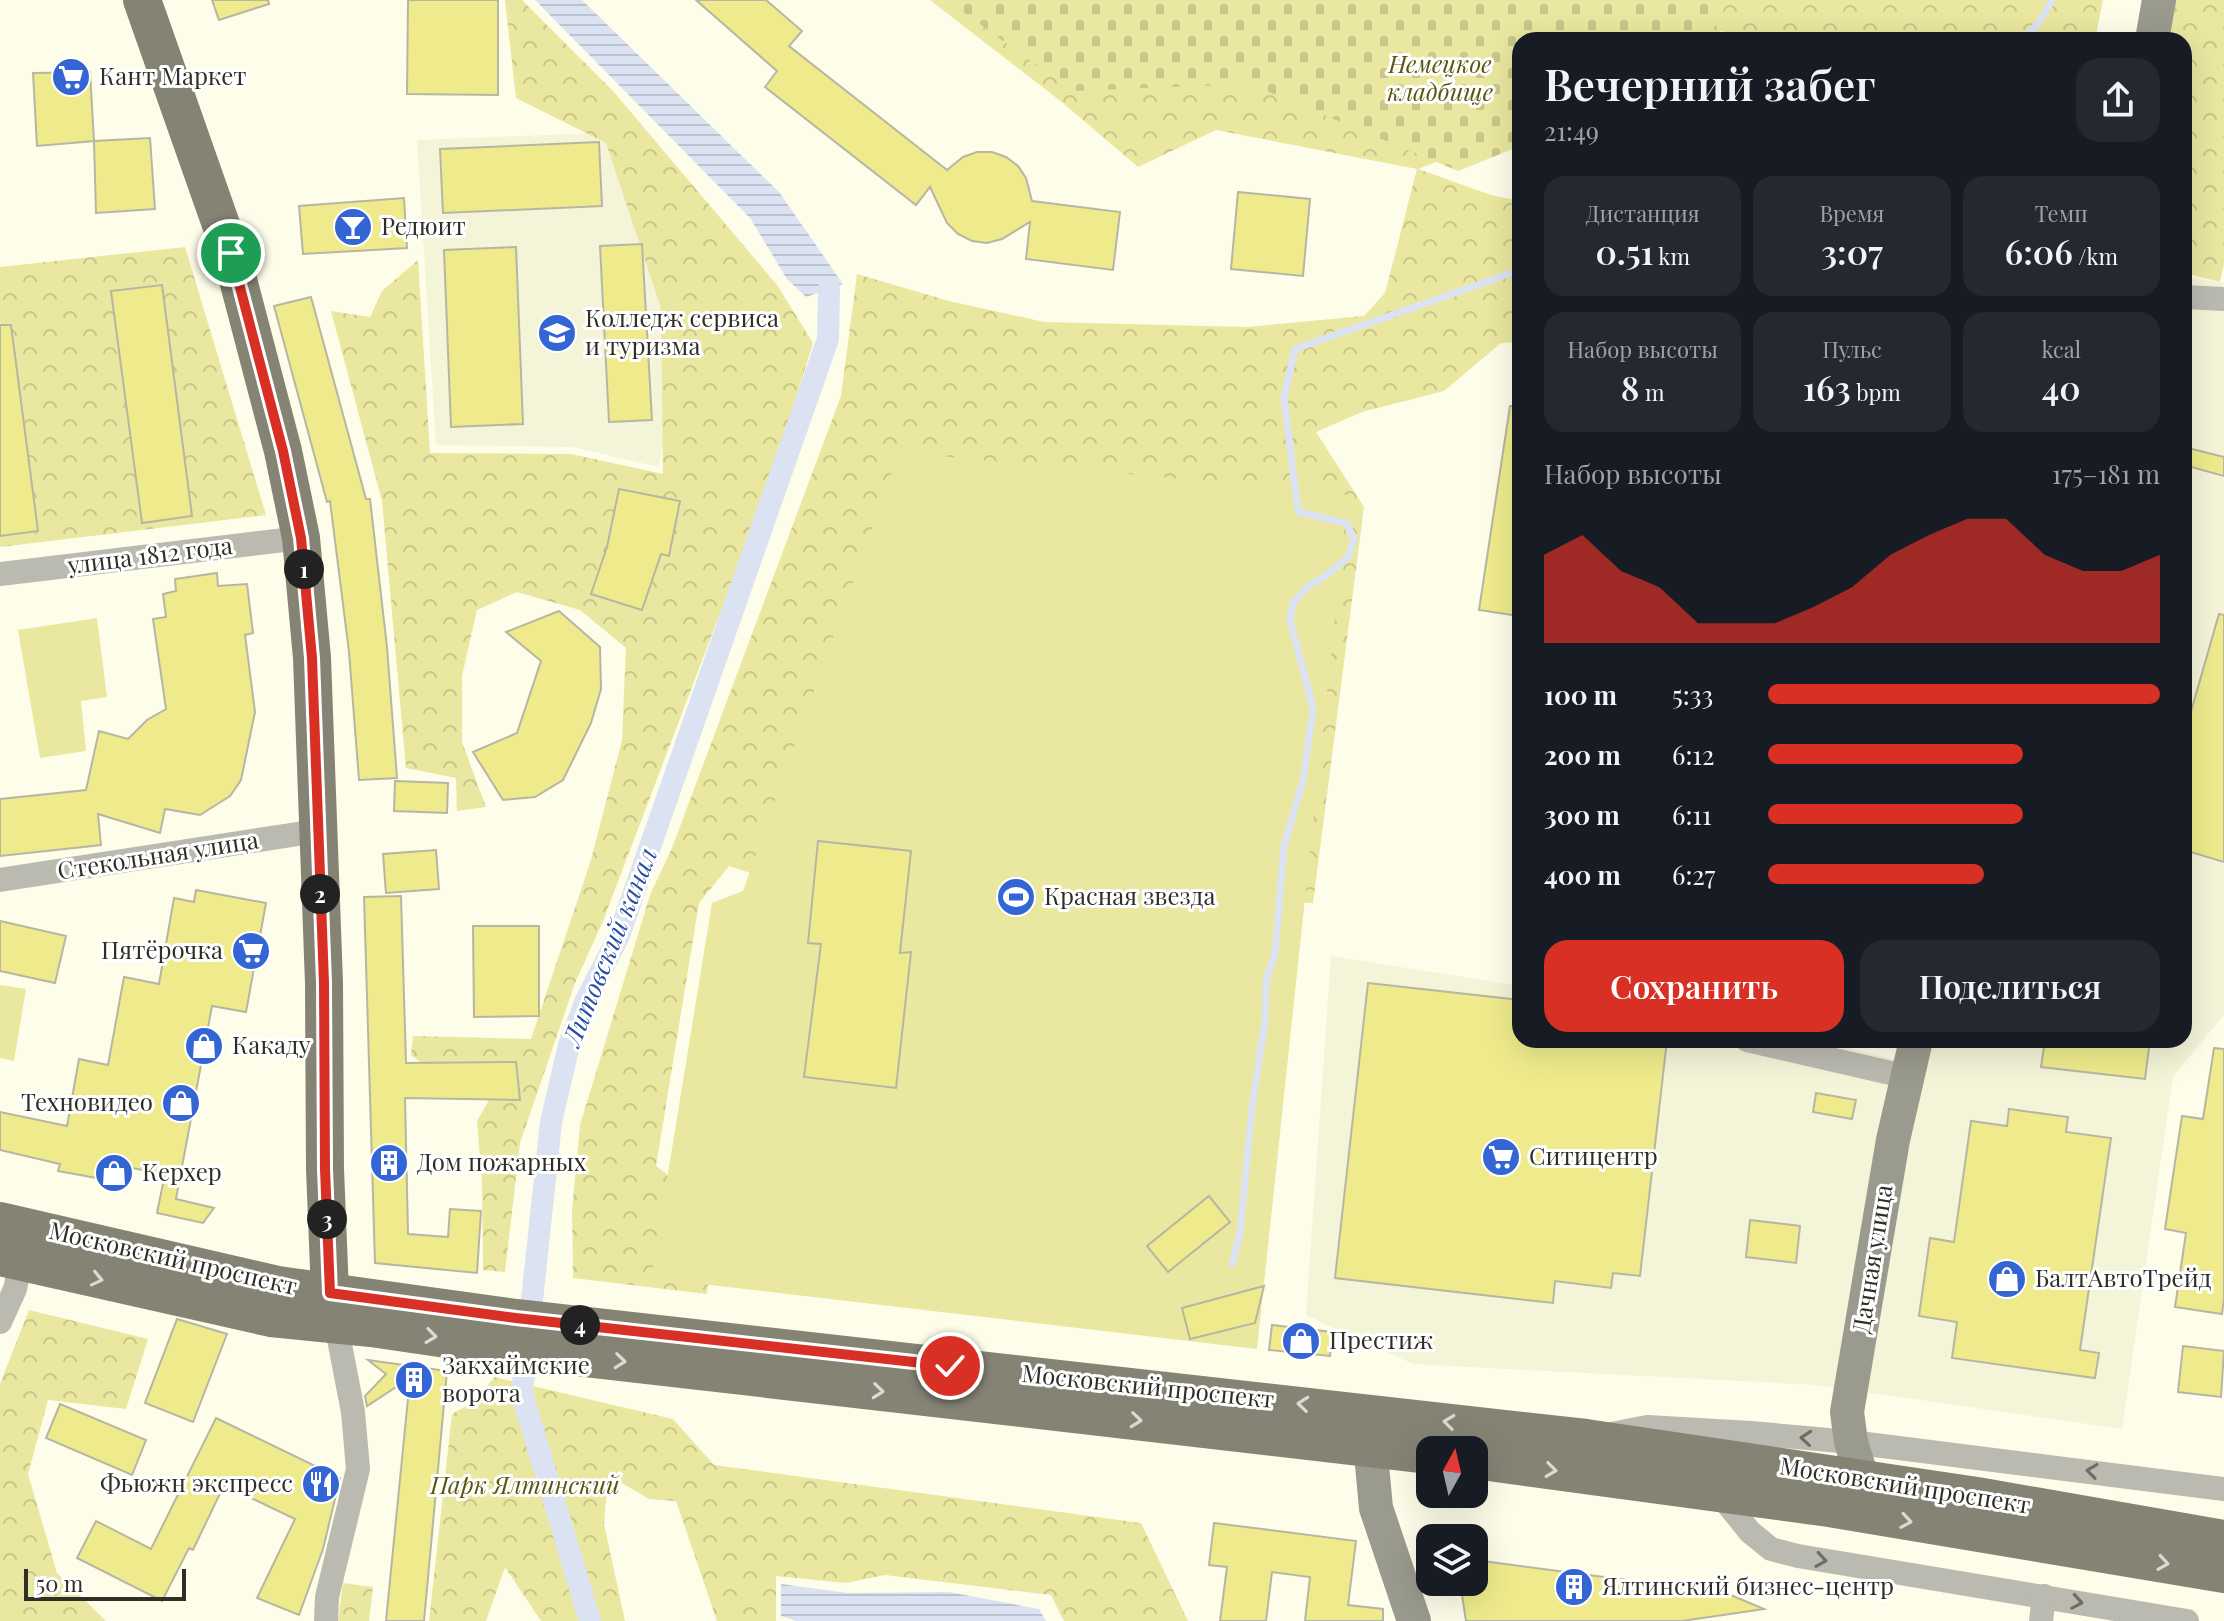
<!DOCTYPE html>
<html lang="ru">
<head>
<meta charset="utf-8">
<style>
	body { margin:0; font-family:"Playfair Display",serif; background:#242831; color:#f1f3f6; height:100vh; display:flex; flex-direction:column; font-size:30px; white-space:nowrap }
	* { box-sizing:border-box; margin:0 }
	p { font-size:26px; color:#9ea1a6 }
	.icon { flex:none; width:44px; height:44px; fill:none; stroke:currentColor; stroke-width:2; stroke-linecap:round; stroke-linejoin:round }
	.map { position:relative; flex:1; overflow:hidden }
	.details { position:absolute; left:1512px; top:32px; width:680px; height:1016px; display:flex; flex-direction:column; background:#171b24; border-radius:24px; box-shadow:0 8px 32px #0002 }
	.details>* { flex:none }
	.needle { width:52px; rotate:8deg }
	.tools { position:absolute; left:1416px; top:1436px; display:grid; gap:16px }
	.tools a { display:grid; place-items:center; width:72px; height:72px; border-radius:16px; background:#171b24; box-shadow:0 8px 32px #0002; font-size:40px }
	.scale { position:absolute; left:24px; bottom:20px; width:162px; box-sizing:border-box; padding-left:8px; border:4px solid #2f2f27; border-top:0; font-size:22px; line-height:28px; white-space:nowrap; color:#2f2f27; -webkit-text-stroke:6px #fff; paint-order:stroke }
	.pin { position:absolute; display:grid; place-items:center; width:68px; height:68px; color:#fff; margin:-34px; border:4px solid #fff; border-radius:50%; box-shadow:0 2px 8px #0007 }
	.km { position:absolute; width:40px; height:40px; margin:-20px; border-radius:50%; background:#222; color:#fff; font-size:22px; line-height:40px; text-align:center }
	.round { display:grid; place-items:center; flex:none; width:84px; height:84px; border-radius:24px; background:#242831 }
	.overview { display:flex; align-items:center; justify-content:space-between; height:136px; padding:0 32px }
	h1 { font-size:44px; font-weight:600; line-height:60px }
	.stats { display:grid; grid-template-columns:repeat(3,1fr); gap:12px; height:136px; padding:8px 32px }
	.stats div { display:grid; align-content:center; border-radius:20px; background:#242831; text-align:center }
	.stats b { font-size:34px; font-weight:600 }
	.stats small { font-size:22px; font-weight:400 }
	.stats p { font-size:22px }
	.chart { height:224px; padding:16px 32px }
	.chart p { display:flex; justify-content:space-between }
	.chart svg { width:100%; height:144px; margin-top:8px; fill:#d93025; opacity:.7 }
	.primary-button { display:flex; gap:16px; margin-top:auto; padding:16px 32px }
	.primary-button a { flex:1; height:92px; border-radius:24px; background:#d93025; color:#fff; font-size:32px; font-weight:600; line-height:92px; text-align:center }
	.primary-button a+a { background:#242831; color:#f1f3f6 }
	ul { padding:0 32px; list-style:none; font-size:26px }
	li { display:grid; grid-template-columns:128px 96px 1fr; align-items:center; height:60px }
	li i { height:20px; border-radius:10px; background:#d93025 }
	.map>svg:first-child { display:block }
</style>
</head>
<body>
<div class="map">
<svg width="2224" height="1621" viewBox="0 0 2224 1621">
	<defs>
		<pattern id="forest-crowns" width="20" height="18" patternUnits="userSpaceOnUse" patternTransform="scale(2)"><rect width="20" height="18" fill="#eae7a0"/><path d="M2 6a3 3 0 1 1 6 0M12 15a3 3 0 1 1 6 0" fill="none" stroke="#c9c68a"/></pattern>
		<pattern id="cemetery-stones" width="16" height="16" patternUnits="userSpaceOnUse" patternTransform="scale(2)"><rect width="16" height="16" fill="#eae7a0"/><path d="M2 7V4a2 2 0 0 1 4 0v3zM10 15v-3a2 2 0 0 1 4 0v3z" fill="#c9c68a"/></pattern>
		<pattern id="water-rules" width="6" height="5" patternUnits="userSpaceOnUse" patternTransform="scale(2)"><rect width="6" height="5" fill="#dbe3f3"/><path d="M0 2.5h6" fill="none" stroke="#bcc3d0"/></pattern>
	</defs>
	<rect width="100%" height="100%" fill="#fdfde9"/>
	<g fill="#f4f4d8">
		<polygon points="624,132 680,232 665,434 659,467 572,447 436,445 417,140"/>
		<polygon points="2184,277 2224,283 2224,1015 2173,1076 2122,1429 1816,1385 1413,1364 1306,1315 1331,956 1520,986 1520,1040 1812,1040 1894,1059 1916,1040 2184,1040"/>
	</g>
	<g fill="url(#forest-crowns)">
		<polygon points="505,0 522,0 613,91 777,285 813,343 770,482 603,921 575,983 520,1143 505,1272 483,1270 482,1181 477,1121 489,1100 520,1100 516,1062 420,1062 411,1055 413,1036 531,1039 591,860 622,740 626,648 580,610 517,592 477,610 462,676 462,742 486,807 457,811 456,778 406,768 382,501 331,311 370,317 382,291 418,260 430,453 571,454 663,474 661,308 606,143 516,98"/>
		<polygon points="930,0 2103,0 2095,40 1765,40 1721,31 1711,40 1520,40 1520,130 1418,169 1491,195 1520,201 1520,342 1501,343 1444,391 1362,412 1316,432 1364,507 1313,903 784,884 729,866 699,903 656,1166 695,1195 715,1229 707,1294 573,1278 572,1210 580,1125 650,895 672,848 841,396 857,274 949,301 1044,322 1247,327 1364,316 1385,293 1417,169 1216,130 1138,167 1063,103"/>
		<polygon points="2174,0 2224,0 2224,264 2220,282 2184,273 2184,40 2166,40"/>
		<polygon points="185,247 266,515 0,547 0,267"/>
		<polygon points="29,1310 148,1339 126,1409 48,1400 28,1474 57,1573 106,1621 0,1621 0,1384"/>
		<polygon points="494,1377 673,1419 714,1465 1141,1523 1188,1621 1064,1621 1051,1595 885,1575 846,1583 776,1576 776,1621 717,1621 676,1501 649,1499 608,1475 604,1524 625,1621 541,1621 505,1567 486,1621 429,1621 452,1414 477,1400"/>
		<polygon points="343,1583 373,1587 369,1621 338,1621"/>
	</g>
	<polygon fill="url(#cemetery-stones)" points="947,0 1725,0 1709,40 1520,40 1520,146 1458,171 1250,84 1072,91"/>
	<g fill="#eae7a0">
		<polygon points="899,452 1348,495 1257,1349 651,1278 712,903 743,891"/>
		<polygon points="97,618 107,697 81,701 86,751 40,758 18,630"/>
		<polygon points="0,985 26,989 14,1061 0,1058"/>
	</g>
	<g fill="url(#water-rules)">
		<polygon points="535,0 582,0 779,192 843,284 806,297 787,279 750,218"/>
		<polygon points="781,1584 848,1593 949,1592 1039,1609 1046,1621 796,1621 781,1616"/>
	</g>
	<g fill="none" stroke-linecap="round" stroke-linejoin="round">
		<g stroke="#dbe3f3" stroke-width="7">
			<path d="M2019,40C2035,31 2044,16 2052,0"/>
			<polyline points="1232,1265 1240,1233 1252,1108 1265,1020 1266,981 1275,953 1284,846 1303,780 1313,708 1290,620 1293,603 1307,587 1328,574 1349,556 1354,538 1346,523 1298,512 1284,397 1295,349 1520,270"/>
		</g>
		<polyline stroke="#dbe3f3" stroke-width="22" points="590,1621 522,1394 551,1122 569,1045 586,1000 618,938 828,339 829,289"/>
	</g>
	<g fill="#efeb8c" stroke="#b7b6a3" stroke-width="2">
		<polygon points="212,0 268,0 269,4 219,20"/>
		<polygon points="408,0 498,0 498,95 407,94"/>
		<polygon points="696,0 766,0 802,31 789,46 947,170 963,157 977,152 992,152 1006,157 1018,166 1026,178 1032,201 1120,212 1113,270 1026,259 1030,222 1002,239 987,243 972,241 958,234 947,223 930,187 916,205 765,87 777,71"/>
		<polygon points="90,72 94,141 37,146 33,73"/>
		<polygon points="150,138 155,209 96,213 94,141"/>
		<polygon points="599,142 602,206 443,213 440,149"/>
		<polygon points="1238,192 1310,199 1303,276 1231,269"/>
		<polygon points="404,198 407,248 303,254 299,206"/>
		<polygon points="642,244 652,420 609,422 600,246"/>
		<polygon points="516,247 523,424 451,427 444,250"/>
		<polygon points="162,285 192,516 142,523 111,291"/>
		<polygon points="311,297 366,499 370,499 387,647 397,778 359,780 349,652 330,501 327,502 274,306"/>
		<polygon points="0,325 11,325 38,531 0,536"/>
		<polygon points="1510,406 1520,406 1519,616 1479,610"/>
		<polygon points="2184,447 2224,457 2224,476 2184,465"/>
		<polygon points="619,489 680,501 669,556 661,554 642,610 591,594 607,547"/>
		<polygon points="217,573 218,586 247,584 253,633 245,635 255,712 241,780 230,796 200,815 165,809 160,833 98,814 101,845 0,856 0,799 86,790 99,731 128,739 147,720 166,709 153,619 166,617 163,594 176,591 175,579"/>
		<polygon points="559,611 600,647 601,689 591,723 563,780 535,797 503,800 473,752 517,733 541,661 506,632"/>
		<polygon points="2219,614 2224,615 2224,862 2184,850 2184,736"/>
		<polygon points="395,781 448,783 447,813 394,811"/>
		<polygon points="818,841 911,851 900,953 911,952 896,1088 804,1077 821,944 808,943"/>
		<polygon points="436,850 439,889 386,893 383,854"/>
		<polygon points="196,890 266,903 246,1012 212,1006 176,1199 214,1208 203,1223 157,1213 165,1174 115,1165 113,1181 58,1171 60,1164 0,1150 0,1112 67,1126 79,1059 108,1065 124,977 159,984 174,898 194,902"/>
		<polygon points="401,896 406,1063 516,1062 520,1100 405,1098 408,1234 448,1237 450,1209 481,1211 477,1273 375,1263 364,897"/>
		<polygon points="0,921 66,936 55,983 0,971"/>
		<polygon points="473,926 539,926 539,1016 474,1017"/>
		<polygon points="1368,983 1520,1000 1520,1040 1667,1040 1640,1276 1613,1273 1611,1288 1555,1281 1553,1303 1335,1278"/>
		<polygon points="2045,1040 2150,1040 2145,1079 2041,1067"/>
		<polygon points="2214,1048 2224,1049 2224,1299 2222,1314 2175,1307 2186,1233 2165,1229 2182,1116 2203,1119"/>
		<polygon points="1816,1093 1856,1100 1852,1119 1813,1112"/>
		<polygon points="2009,1109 2068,1117 2066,1132 2111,1138 2080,1350 2099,1353 2095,1378 1952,1358 1957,1322 1919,1316 1930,1238 1954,1242 1971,1121 2007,1126"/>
		<polygon points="1209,1196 1230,1222 1168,1272 1147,1246"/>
		<polygon points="1750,1220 1800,1226 1796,1263 1746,1257"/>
		<polygon points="1264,1286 1255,1323 1190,1339 1182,1308"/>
		<polygon points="177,1319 227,1334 193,1422 145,1403"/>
		<polygon points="1272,1325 1332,1332 1330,1356 1269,1350"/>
		<polygon points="2183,1346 2224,1351 2221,1397 2178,1392"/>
		<polygon points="368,1360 447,1371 424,1621 386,1621 410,1378 367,1406 365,1396 386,1374"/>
		<polygon points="60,1404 146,1440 132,1475 46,1438"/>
		<polygon points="216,1418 340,1478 323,1549 299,1615 257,1598 295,1519 224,1485 193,1550 189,1548 162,1601 77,1558 96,1521 151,1549"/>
		<polygon points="1214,1523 1356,1541 1348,1605 1383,1609 1383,1621 1305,1621 1310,1577 1272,1572 1266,1621 1220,1621 1227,1567 1209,1565"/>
		<polygon points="1482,1561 1726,1593 1764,1609 1682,1621 1466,1621 1460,1582 1474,1582 1474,1569"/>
	</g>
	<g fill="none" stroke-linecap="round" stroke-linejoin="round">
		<g stroke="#babab1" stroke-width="24">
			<polyline points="2184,297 2224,299"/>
			<polyline points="0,574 301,538"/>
			<polyline points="0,880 317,831"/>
			<polyline points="1747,1040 1908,1077"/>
			<polyline points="0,1322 15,1289 21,1262"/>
			<polyline points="1612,1434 1647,1427 1751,1433 1851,1442 2224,1489"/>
			<polyline points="1718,1492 1750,1532 1771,1549 1798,1556 2187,1621"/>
			<polyline points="326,1621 327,1597 358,1469 353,1412 336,1324"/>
			<polyline points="2041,1621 2044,1596"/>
		</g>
		<g stroke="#9a9a8e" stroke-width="34">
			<polyline points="2152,40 2159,0"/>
			<polyline points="1378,1448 1372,1465 1376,1508 1414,1621"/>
			<polyline points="1862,1478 1851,1442 1847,1412 1893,1140 1916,1040"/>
		</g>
		<g stroke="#848374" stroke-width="38">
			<polyline points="142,0 231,253 283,451 301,538 312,658 324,983 325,1169 330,1293 334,1316"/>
			<polyline points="0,1221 278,1285 516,1318 1586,1438 1977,1496 2224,1539"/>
			<polyline points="0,1257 271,1318 371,1328 542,1353 1430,1455"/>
			<polyline points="1474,1460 1829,1508 2224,1574"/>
		</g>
	</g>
	<defs><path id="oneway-chevron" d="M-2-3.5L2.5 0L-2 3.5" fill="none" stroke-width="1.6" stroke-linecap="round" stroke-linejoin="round" transform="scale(2)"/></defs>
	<g stroke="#dadad5">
		<use href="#oneway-chevron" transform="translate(97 1279) rotate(13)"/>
		<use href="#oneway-chevron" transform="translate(431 1336) rotate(8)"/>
		<use href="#oneway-chevron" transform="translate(620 1361) rotate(6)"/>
		<use href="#oneway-chevron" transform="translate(878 1391) rotate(6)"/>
		<use href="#oneway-chevron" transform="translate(1303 1404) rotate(-174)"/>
		<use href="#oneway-chevron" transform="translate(1136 1420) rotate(6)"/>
		<use href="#oneway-chevron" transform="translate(1449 1422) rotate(-173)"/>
		<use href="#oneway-chevron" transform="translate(1551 1470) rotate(7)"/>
		<use href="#oneway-chevron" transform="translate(1906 1521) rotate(9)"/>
		<use href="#oneway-chevron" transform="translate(2163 1563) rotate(9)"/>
	</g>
	<g stroke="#6e6e65">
		<use href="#oneway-chevron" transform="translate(1806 1438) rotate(-175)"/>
		<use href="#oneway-chevron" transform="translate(2092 1471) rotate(-173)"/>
		<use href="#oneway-chevron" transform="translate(1821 1560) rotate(9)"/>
		<use href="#oneway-chevron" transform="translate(2077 1602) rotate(10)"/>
	</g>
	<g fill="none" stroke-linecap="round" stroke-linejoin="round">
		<g stroke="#fff" stroke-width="16">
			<polyline id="route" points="231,253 283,451 301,538 312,658 324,983 325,1169 330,1293 516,1318 950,1366"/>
		</g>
		<use href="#route" stroke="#d93025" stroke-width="10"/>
	</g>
	<defs>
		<g id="supermarket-disc" transform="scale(2)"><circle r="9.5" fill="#3465d4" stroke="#fff"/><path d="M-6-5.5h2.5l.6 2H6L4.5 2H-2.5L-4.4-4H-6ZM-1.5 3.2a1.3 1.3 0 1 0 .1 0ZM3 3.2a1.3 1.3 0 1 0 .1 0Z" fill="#fff"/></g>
		<g id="bar-disc" transform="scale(2)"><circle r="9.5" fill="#3465d4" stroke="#fff"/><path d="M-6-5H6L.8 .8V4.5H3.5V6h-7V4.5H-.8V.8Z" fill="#fff"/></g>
		<g id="university-disc" transform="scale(2)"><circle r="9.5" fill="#3465d4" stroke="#fff"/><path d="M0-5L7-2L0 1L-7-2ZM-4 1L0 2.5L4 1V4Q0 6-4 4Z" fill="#fff"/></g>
		<g id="stadium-disc" transform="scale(2)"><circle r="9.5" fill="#3465d4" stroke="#fff"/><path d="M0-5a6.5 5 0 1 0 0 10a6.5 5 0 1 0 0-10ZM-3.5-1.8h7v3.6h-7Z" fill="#fff"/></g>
		<g id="shop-disc" transform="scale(2)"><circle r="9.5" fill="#3465d4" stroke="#fff"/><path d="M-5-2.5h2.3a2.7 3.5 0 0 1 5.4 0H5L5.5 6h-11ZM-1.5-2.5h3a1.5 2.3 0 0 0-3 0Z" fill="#fff"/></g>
		<g id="building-disc" transform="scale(2)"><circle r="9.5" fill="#3465d4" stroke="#fff"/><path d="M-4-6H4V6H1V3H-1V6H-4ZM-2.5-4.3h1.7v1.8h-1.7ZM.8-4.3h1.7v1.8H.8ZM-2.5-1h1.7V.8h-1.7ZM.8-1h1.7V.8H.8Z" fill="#fff"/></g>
		<g id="restaurant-disc" transform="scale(2)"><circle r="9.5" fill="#3465d4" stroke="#fff"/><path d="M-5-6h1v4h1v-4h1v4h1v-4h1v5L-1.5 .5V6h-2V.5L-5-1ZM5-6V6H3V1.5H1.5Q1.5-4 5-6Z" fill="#fff"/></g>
	</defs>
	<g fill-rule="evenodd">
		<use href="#supermarket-disc" x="71" y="77"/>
		<use href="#bar-disc" x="353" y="227"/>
		<use href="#university-disc" x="557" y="333"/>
		<use href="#stadium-disc" x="1016" y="897"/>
		<use href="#supermarket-disc" x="251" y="951"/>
		<use href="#shop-disc" x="204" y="1046"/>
		<use href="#shop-disc" x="181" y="1103"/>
		<use href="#supermarket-disc" x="1501" y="1157"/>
		<use href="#building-disc" x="389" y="1163"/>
		<use href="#shop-disc" x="114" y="1173"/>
		<use href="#shop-disc" x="2007" y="1279"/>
		<use href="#shop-disc" x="1301" y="1341"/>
		<use href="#building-disc" x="414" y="1380"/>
		<use href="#restaurant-disc" x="321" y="1484"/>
		<use href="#building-disc" x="1574" y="1587"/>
	</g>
	<g text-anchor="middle" stroke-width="6" stroke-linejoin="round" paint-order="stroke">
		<g font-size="24" font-style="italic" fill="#5a560d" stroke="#fff">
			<text x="1440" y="73">Немецкое<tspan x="1440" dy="28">кладбище</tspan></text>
			<text x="525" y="1494">Парк Ялтинский</text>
		</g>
		<g font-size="24" fill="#2f2f27" stroke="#fff" text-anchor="start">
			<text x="99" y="85">Кант Маркет</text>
			<text x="381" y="235">Редюит</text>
			<text x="585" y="327">Колледж сервиса<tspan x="585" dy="28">и туризма</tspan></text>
			<text x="1044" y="905">Красная звезда</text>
			<text x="223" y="959" text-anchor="end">Пятёрочка</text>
			<text x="232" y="1054">Какаду</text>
			<text x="153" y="1111" text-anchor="end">Техновидео</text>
			<text x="1529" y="1165">Ситицентр</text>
			<text x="417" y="1171">Дом пожарных</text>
			<text x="142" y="1181">Керхер</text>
			<text x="2035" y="1287">БалтАвтоТрейд</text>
			<text x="1329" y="1349">Престиж</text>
			<text x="442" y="1374">Закхаймские<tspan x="442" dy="28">ворота</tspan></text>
			<text x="293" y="1492" text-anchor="end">Фьюжн экспресс</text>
			<text x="1602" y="1595">Ялтинский бизнес-центр</text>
		</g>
		<g font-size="24" fill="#2f2f27" stroke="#fff">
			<text transform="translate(150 556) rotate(-7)" y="8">улица 1812 года</text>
			<text transform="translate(158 856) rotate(-9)" y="8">Стекольная улица</text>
			<text transform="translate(173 1259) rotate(13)" y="8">Московский проспект</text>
			<text transform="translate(1873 1259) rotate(-81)" y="8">Дачная улица</text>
			<text transform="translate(1148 1387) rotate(6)" y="8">Московский проспект</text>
			<text transform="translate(1905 1486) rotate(9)" y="8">Московский проспект</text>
		</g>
		<g font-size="26" font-style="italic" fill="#284ea5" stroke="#fff">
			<text transform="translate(610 947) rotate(-68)" y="9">Литовский канал</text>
		</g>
	</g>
</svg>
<div class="tools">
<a><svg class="needle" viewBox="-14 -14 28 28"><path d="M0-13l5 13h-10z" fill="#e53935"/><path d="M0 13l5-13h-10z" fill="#9ea1a6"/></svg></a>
<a><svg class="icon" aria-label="layers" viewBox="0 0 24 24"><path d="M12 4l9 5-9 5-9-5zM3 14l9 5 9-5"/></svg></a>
</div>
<div class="scale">50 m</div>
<div class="pin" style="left:231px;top:253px;background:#1e9e55"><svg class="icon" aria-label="arrive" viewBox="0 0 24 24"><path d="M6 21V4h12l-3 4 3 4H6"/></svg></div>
<div class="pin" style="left:950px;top:1366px;background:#d93025"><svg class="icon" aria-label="check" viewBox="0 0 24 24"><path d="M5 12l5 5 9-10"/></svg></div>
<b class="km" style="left:304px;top:569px">1</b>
<b class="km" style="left:320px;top:894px">2</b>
<b class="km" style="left:327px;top:1219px">3</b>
<b class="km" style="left:580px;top:1325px">4</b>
<section class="details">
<div class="overview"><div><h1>Вечерний забег</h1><p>21:49</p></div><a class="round"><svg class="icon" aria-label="share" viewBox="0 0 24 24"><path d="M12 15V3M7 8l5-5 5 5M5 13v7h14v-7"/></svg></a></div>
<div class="stats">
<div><p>Дистанция</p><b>0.51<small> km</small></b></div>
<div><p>Время</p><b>3:07</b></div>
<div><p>Темп</p><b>6:06<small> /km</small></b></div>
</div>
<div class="stats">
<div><p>Набор высоты</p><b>8<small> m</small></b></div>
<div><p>Пульс</p><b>163<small> bpm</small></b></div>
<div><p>kcal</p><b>40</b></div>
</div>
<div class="chart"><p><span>Набор высоты</span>175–181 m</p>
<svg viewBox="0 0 160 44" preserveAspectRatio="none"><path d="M0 44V17L10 11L20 22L30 27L40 38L50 38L60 38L70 33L80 27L90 17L100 11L110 6L120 6L130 17L140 22L150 22L160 17V44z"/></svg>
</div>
<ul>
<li><b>100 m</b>5:33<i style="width:100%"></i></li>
<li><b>200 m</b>6:12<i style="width:65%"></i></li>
<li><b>300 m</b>6:11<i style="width:65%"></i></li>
<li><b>400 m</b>6:27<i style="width:55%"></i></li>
</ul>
<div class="primary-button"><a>Сохранить</a><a>Поделиться</a></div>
</section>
</div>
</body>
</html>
